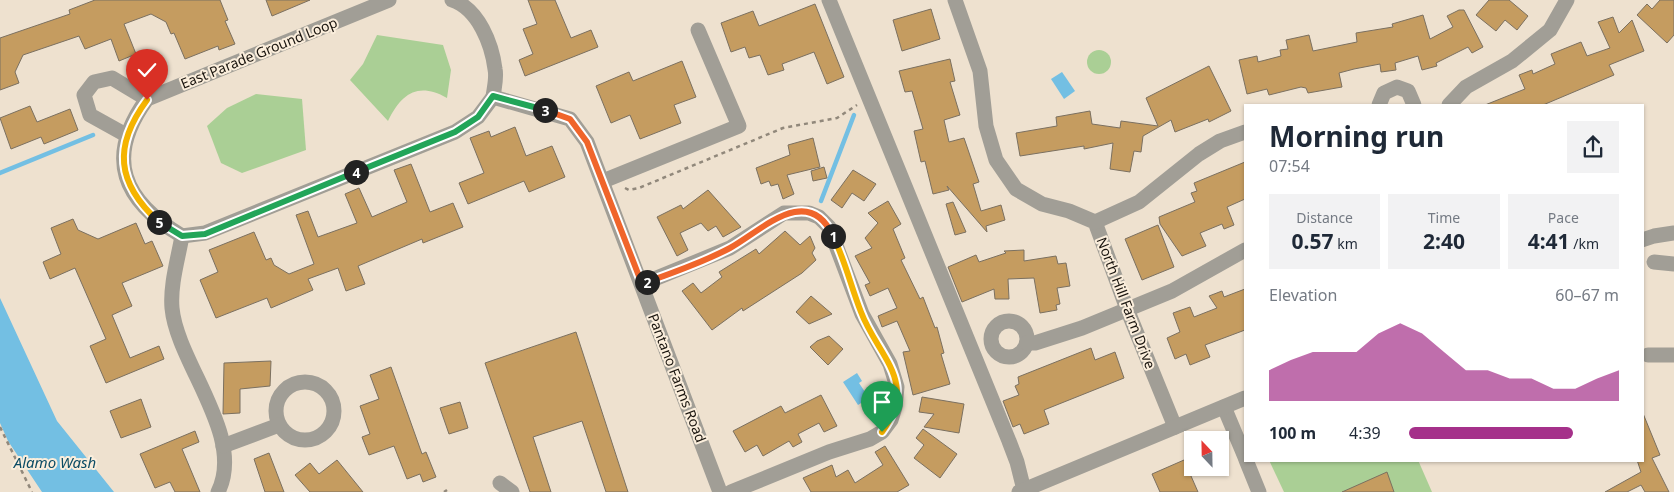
<!DOCTYPE html>
<html lang="en">
<head>
<meta charset="utf-8">
<style>
	body { margin:0; font-family:"Noto Sans",sans-serif; background:#f2f2f3; color:#1f2937; height:100vh; display:flex; flex-direction:column; font-size:19px; white-space:nowrap }
	* { box-sizing:border-box; margin:0 }
	p { font-size:16px; color:#747a83 }
	.icon { flex:none; width:28px; height:28px; fill:none; stroke:currentColor; stroke-width:2; stroke-linecap:round; stroke-linejoin:round }
	.map { position:relative; flex:1; overflow:hidden }
	.drawer { position:absolute; left:1244px; top:104px; width:400px; height:358px; display:flex; flex-direction:column; background:#fff; border-radius:0px; box-shadow:0 1px 4px #0004 }
	.drawer>* { flex:none }
	.needle { width:32px; rotate:338deg }
	.buttons { position:absolute; left:1184px; top:431px; display:grid; gap:10px }
	.buttons a { display:grid; place-items:center; width:45px; height:45px; border-radius:0px; background:#fff; box-shadow:0 1px 4px #0004; font-size:25px }
	.pin { position:absolute; display:grid; place-items:center; width:42px; height:42px; color:#fff; margin:-51px -21px; border-radius:50% 50% 50% 0; rotate:-45deg; box-shadow:0 0 5px #0007 }
	.pin .icon { rotate:45deg }
	.km { position:absolute; width:25px; height:25px; margin:-12px; border-radius:50%; background:#222; color:#fff; font-size:14px; line-height:25px; text-align:center }
	.round { display:grid; place-items:center; flex:none; width:52px; height:52px; border-radius:0px; background:#f2f2f3 }
	.summary { display:flex; align-items:center; justify-content:space-between; height:85px; padding:0 25px }
	h1 { font-size:28px; font-weight:700; line-height:38px }
	.stats { display:grid; grid-template-columns:repeat(3,1fr); gap:8px; height:85px; padding:5px 25px }
	.stats div { display:grid; align-content:center; border-radius:0px; background:#f2f2f3; text-align:center }
	.stats b { font-size:21px; font-weight:700 }
	.stats small { font-size:14px; font-weight:400 }
	.stats p { font-size:14px }
	.chart { height:140px; padding:10px 25px }
	.chart p { display:flex; justify-content:space-between }
	.chart svg { width:100%; height:90px; margin-top:5px; fill:#a5318a; opacity:.7 }
	ul { padding:0 25px; list-style:none; font-size:16px }
	li { display:grid; grid-template-columns:80px 60px 1fr; align-items:center; height:38px }
	li i { height:12px; border-radius:6px; background:#a5318a }
	.map>svg:first-child { display:block }
</style>
</head>
<body>
<div class="map">
<svg width="1674" height="492" viewBox="0 0 1674 492">
	<rect width="100%" height="100%" fill="#eee1cf"/>
	<g fill="#aacf95">
		<path d="M377,35L443,45L451,70L447,98C418,82 402,93 388,121L350,80L363,64Z"/>
		<circle cx="1099" cy="62" r="12"/>
		<polygon points="256,94 302,99 306,150 242,173 221,163 207,126 227,108"/>
		<polygon points="1269,460 1418,460 1432,492 1284,492"/>
	</g>
	<g fill="#73bfe3">
		<polygon points="1062,72 1075,91 1064,99 1051,79"/>
		<polygon points="0,298 57,421 114,492 42,492 8,441 0,423"/>
		<polygon points="857,373 862,381 859,383 869,398 858,405 843,382"/>
	</g>
	<g fill="none" stroke-linecap="round" stroke-linejoin="round">
		<g stroke="#73bfe3" stroke-width="4.5">
			<polyline points="0,173 93,135"/>
			<polyline points="821,201 854,115"/>
		</g>
	</g>
	<g fill="#c59c60" stroke="#7b7060">
		<polygon points="95,0 220,0 228,20 225,21 235,44 219,50 218,46 185,59 174,33 171,34 166,22 151,14 124,24 136,54 119,61 111,39 85,49 79,36 23,55 15,72 19,83 0,90 0,38 70,14 69,10"/>
		<polygon points="266,0 310,0 272,16"/>
		<polygon points="528,0 555,0 571,38 591,30 598,47 525,76 519,60 533,54 523,29 537,24"/>
		<polygon points="1489,0 1509,0 1528,16 1517,30 1505,20 1496,31 1476,15"/>
		<polygon points="1660,0 1674,0 1674,35 1667,43 1637,15 1647,4 1652,9"/>
		<polygon points="815,4 844,77 827,84 814,52 782,64 784,70 768,75 760,55 749,58 745,47 731,52 721,23 753,11 759,26"/>
		<polygon points="931,9 940,39 902,51 893,20"/>
		<polygon points="1459,10 1464,10 1483,47 1472,53 1468,47 1436,63 1437,66 1422,70 1418,56 1395,63 1396,70 1381,72 1380,64 1354,69 1339,73 1342,87 1308,93 1306,88 1301,87 1269,95 1267,89 1247,94 1239,60 1257,56 1258,62 1281,56 1280,50 1288,49 1286,40 1309,35 1313,51 1357,42 1356,33 1393,27 1392,24 1423,15 1430,39 1453,27 1447,16"/>
		<polygon points="1613,17 1619,33 1632,20 1644,51 1609,65 1614,75 1543,105 1485,105 1525,89 1519,75 1532,70 1533,74 1555,64 1551,54 1581,42 1587,56 1610,48 1598,22"/>
		<polygon points="950,59 955,81 950,82 960,115 944,120 949,142 964,138 979,182 973,184 981,211 1001,205 1005,220 986,226 987,232 947,186 949,190 933,194 925,161 921,162 914,131 923,129 912,91 905,92 899,71"/>
		<polygon points="682,61 696,97 674,105 681,123 640,139 630,115 611,123 596,86 629,72 633,81"/>
		<polygon points="1209,66 1231,111 1209,122 1208,119 1175,132 1171,120 1143,136 1141,152 1134,151 1130,172 1110,169 1113,143 1084,149 1084,146 1020,156 1016,133 1057,126 1056,117 1090,111 1092,124 1120,128 1121,121 1158,126 1146,98"/>
		<polygon points="30,106 37,122 70,109 78,130 44,144 41,137 11,149 0,118"/>
		<polygon points="515,127 526,156 552,146 565,177 529,192 524,181 468,204 459,183 484,173 470,138 489,131 491,137"/>
		<polygon points="813,138 820,167 787,175 794,194 783,199 778,184 771,186 769,181 761,184 756,168 790,155 788,145"/>
		<polygon points="1245,162 1245,199 1227,207 1234,225 1224,229 1222,224 1200,233 1206,246 1182,256 1160,224 1159,217 1195,202 1191,193 1197,191 1194,183"/>
		<polygon points="411,164 430,212 453,203 463,227 423,243 422,239 358,266 365,284 346,291 338,268 308,279 313,290 271,308 267,298 216,318 200,280 218,272 209,250 254,232 266,260 271,258 274,265 289,274 314,264 296,215 308,211 318,237 357,223 345,194 359,188 372,217 407,202 394,170"/>
		<polygon points="824,167 827,178 813,181 811,171"/>
		<polygon points="853,170 876,184 864,201 852,193 842,208 831,200"/>
		<polygon points="708,190 741,227 723,237 716,226 708,231 701,223 680,233 688,250 677,256 657,217 681,205 683,209"/>
		<polygon points="888,201 901,224 893,229 905,258 901,260 920,299 923,297 935,328 937,327 944,353 941,354 950,384 913,395 903,352 910,351 897,321 882,327 878,316 897,308 888,288 870,296 865,285 870,283 855,256 872,248 865,238 878,223 868,213"/>
		<polygon points="953,202 966,232 955,235 946,204"/>
		<polygon points="73,219 78,230 98,239 136,223 145,244 152,241 163,266 122,283 132,306 112,315 130,358 159,346 164,359 106,383 90,346 106,339 75,268 50,279 43,262 61,254 51,228"/>
		<polygon points="1158,225 1174,267 1142,280 1125,239"/>
		<polygon points="785,231 800,245 810,236 815,248 812,253 816,260 802,273 743,311 742,308 712,330 682,291 693,283 701,293 722,277 719,272 756,249 759,254"/>
		<polygon points="1024,250 1024,261 1056,256 1058,264 1066,263 1070,286 1057,288 1060,304 1056,305 1057,310 1040,313 1034,278 1008,279 1009,299 995,299 994,289 962,302 948,267 976,255 979,262 1006,253 1004,251"/>
		<polygon points="1245,289 1245,330 1205,345 1210,357 1190,365 1186,354 1175,359 1167,338 1180,332 1173,313 1190,307 1194,317 1217,308 1209,296 1222,291 1224,297"/>
		<polygon points="811,296 832,314 809,324 796,312"/>
		<polygon points="576,332 628,492 606,492 582,421 533,437 551,492 530,492 485,363"/>
		<polygon points="829,336 843,349 828,365 810,347 817,341"/>
		<polygon points="1091,348 1095,360 1115,352 1124,378 1044,410 1049,424 1024,434 1020,424 1013,427 1003,401 1019,395 1015,386 1019,384 1018,377"/>
		<polygon points="271,361 270,386 240,389 240,413 223,414 224,363"/>
		<polygon points="391,367 422,454 426,452 436,477 423,482 420,474 407,479 394,446 369,455 362,437 370,434 360,406 379,399 370,375"/>
		<polygon points="821,395 837,426 824,432 819,423 798,434 802,442 793,447 789,441 763,456 757,445 745,452 733,431 781,406 785,413"/>
		<polygon points="922,397 964,404 959,433 924,427 934,414 919,412"/>
		<polygon points="141,399 151,427 121,438 110,411"/>
		<polygon points="460,402 468,428 449,434 440,408"/>
		<polygon points="1642,411 1660,455 1652,458 1669,492 1645,492 1641,485 1627,492 1605,492 1641,472 1637,460 1642,460"/>
		<polygon points="923,429 957,454 940,478 914,458 924,445 916,438"/>
		<polygon points="195,431 199,442 182,449 200,492 175,492 170,482 155,488 140,454"/>
		<polygon points="885,446 909,485 897,492 811,492 803,478 832,465 836,477 848,470 855,483 883,465 875,452"/>
		<polygon points="269,453 284,492 265,492 254,459"/>
		<polygon points="337,460 363,492 310,492 295,475 310,463 319,474"/>
		<polygon points="1184,460 1198,492 1160,492 1152,474"/>
		<polygon points="1387,472 1394,492 1342,492"/>
	</g>
	<g fill="none" stroke-linecap="round" stroke-linejoin="round">
		<g stroke="#91887b" stroke-width="2.5" stroke-dasharray="4 4" stroke-linecap="butt">
			<polyline points="625,188 629,190 639,188 783,128 837,118 857,105"/>
			<polyline points="0,427 32,492"/>
			<polyline points="444,492 447,490"/>
		</g>
		<g stroke="#a19e96" stroke-width="15">
			<path d="M452,0C479,9 492,45 495,69C497,78 494,88 493,97"/>
			<polyline points="829,0 1009,441 1017,462 1024,490"/>
			<polyline points="955,0 980,71 986,126 996,160 1016,189 1042,204 1069,211 1095,222 1127,309 1175,427"/>
			<polyline points="493,97 570,119 587,142 720,492"/>
			<polyline points="1379,105 1384,93 1397,87 1408,91 1414,105"/>
			<polyline points="1449,105 1466,87 1512,61 1550,30 1567,0"/>
			<polyline points="126,135 90,115 84,95 94,82 112,78 147,99"/>
			<polyline points="603,181 739,126 698,30"/>
			<polyline points="1095,222 1139,202 1199,154 1220,141 1245,132"/>
			<path d="M182,236C123,201 104,158 147,99L389,0"/>
			<polyline points="182,236 205,233 455,132 478,117 493,97"/>
			<path d="M182,236C178,259 170,285 172,308C177,363 246,436 218,492"/>
			<polyline points="1642,240 1654,236 1674,233"/>
			<polyline points="1654,262 1674,264"/>
			<polyline points="642,284 730,248 784,213 809,213 819,217 829,227 862,314 890,364 897,387 895,407 891,420 882,432 870,439 829,452 731,492"/>
			<circle cx="1009" cy="339" r="18"/>
			<polyline points="1027,343 1035,343 1082,328 1172,291 1245,250"/>
			<polyline points="1648,355 1674,355"/>
			<circle cx="305" cy="411" r="29"/>
			<polyline points="1224,407 1245,457"/>
			<polyline points="223,446 279,425"/>
			<polyline points="1246,460 1259,492"/>
			<polyline points="500,483 512,492"/>
			<polyline points="1019,492 1245,398"/>
		</g>
	</g>
	<g fill="none" stroke-linecap="round" stroke-linejoin="round">
		<g stroke="#fff" stroke-width="10">
			<path id="split-1" d="M833,236C845,260 851,287 861,312C878,357 919,381 882,432"/>
		</g>
		<g stroke="#fff" stroke-width="10">
			<path id="split-2" d="M647,282C675,272 704,262 730,248C761,231 808,182 833,236"/>
		</g>
		<g stroke="#fff" stroke-width="10">
			<polyline id="split-3" points="545,110 570,119 587,142 642,284 647,282"/>
		</g>
		<g stroke="#fff" stroke-width="10">
			<polyline id="split-4" points="356,172 455,132 478,117 493,96 545,110"/>
		</g>
		<g stroke="#fff" stroke-width="10">
			<polyline id="split-5" points="159,222 182,236 205,234 356,172"/>
		</g>
		<g stroke="#fff" stroke-width="10">
			<path id="split-6" d="M147,100C113,146 116,183 159,222"/>
		</g>
		<use href="#split-1" stroke="#f5b400" stroke-width="6"/>
		<use href="#split-2" stroke="#f0652b" stroke-width="6"/>
		<use href="#split-3" stroke="#f0652b" stroke-width="6"/>
		<use href="#split-4" stroke="#22a559" stroke-width="6"/>
		<use href="#split-5" stroke="#22a559" stroke-width="6"/>
		<use href="#split-6" stroke="#f5b400" stroke-width="6"/>
	</g>
	<g text-anchor="middle" stroke-width="4" stroke-linejoin="round" paint-order="stroke">
		<g font-size="14" fill="#19140e" stroke="#fbeedc">
			<text transform="translate(259 53) rotate(-22)" y="5">East Parade Ground Loop</text>
			<text transform="translate(1126 303) rotate(69)" y="5">North Hill Farm Drive</text>
			<text transform="translate(677 378) rotate(69)" y="5">Pantano Farms Road</text>
		</g>
		<g font-size="15" font-style="italic" fill="#0c4c65" stroke="#fbeedc">
			<text x="55" y="468">Alamo Wash</text>
		</g>
	</g>
</svg>
<div class="buttons">
<a><svg class="needle" viewBox="-14 -14 28 28"><path d="M0-13l5 13h-10z" fill="#e53935"/><path d="M0 13l5-13h-10z" fill="#747a83"/></svg></a>
</div>
<div class="pin" style="left:882px;top:432px;background:#1e9e55"><svg class="icon" aria-label="arrive" viewBox="0 0 24 24"><path d="M6 21V4h12l-3 4 3 4H6"/></svg></div>
<div class="pin" style="left:147px;top:100px;background:#d93025"><svg class="icon" aria-label="check" viewBox="0 0 24 24"><path d="M5 12l5 5 9-10"/></svg></div>
<b class="km" style="left:833px;top:236px">1</b>
<b class="km" style="left:647px;top:282px">2</b>
<b class="km" style="left:545px;top:110px">3</b>
<b class="km" style="left:356px;top:172px">4</b>
<b class="km" style="left:159px;top:222px">5</b>
<section class="drawer">
<div class="summary"><div><h1>Morning run</h1><p>07:54</p></div><a class="round"><svg class="icon" aria-label="share" viewBox="0 0 24 24"><path d="M12 15V3M7 8l5-5 5 5M5 13v7h14v-7"/></svg></a></div>
<div class="stats">
<div><p>Distance</p><b>0.57<small> km</small></b></div>
<div><p>Time</p><b>2:40</b></div>
<div><p>Pace</p><b>4:41<small> /km</small></b></div>
</div>
<div class="chart"><p><span>Elevation</span>60–67 m</p>
<svg viewBox="0 0 160 44" preserveAspectRatio="none"><path d="M0 44V29L10 24L20 20L30 20L40 20L50 11L60 6L70 11L80 20L90 29L100 29L110 33L120 33L130 38L140 38L150 33L160 29V44z"/></svg>
</div>
<ul>
<li><b>100 m</b>4:39<i style="width:78%"></i></li>
</ul>
</section>
</div>
</body>
</html>
